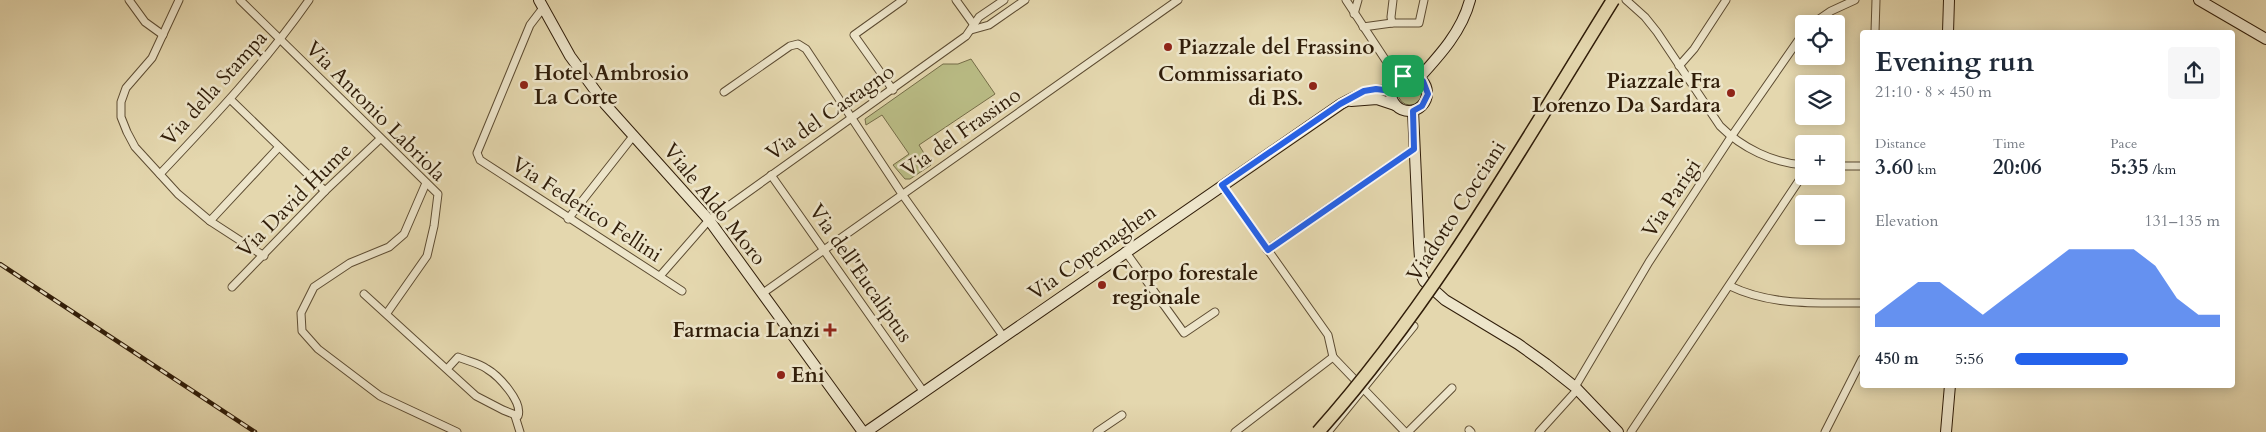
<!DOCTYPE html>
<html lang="en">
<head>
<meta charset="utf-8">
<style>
	body { margin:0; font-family:Cardo,serif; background:#f6f6f7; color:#1f2937; height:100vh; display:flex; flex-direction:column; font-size:19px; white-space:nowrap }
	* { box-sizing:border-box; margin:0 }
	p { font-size:16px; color:#747a83 }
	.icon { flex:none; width:28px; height:28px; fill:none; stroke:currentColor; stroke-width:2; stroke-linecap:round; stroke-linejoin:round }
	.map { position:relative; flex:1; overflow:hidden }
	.side { position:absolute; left:1860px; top:30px; width:375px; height:358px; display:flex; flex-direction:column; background:#fff; border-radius:5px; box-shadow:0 2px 12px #0003 }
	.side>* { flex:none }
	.tools { position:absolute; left:1795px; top:15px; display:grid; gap:10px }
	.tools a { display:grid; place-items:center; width:50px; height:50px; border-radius:5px; background:#fff; box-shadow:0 2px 12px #0003; font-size:25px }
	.pin { position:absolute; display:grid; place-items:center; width:42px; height:42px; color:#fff; margin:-21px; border-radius:10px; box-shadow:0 2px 8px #0006 }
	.round { display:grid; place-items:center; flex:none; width:52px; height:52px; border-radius:5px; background:#f6f6f7 }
	.summary { display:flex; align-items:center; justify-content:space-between; height:85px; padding:0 15px }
	h1 { font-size:28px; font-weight:800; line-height:38px }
	.figures { display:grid; grid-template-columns:repeat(3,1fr); gap:8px; height:85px; padding:5px 15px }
	.figures div { display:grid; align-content:center }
	.figures b { font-size:21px; font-weight:800 }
	.figures small { font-size:14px; font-weight:400 }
	.figures p { font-size:14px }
	.chart { height:140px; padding:10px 15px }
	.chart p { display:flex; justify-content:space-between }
	.chart svg { width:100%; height:90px; margin-top:5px; fill:#2563eb; opacity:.7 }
	ul { padding:0 15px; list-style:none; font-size:16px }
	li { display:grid; grid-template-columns:80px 60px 1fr; align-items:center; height:38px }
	li i { height:12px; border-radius:6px; background:#2563eb }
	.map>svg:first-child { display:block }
</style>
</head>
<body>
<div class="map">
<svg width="2266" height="432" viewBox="0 0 2266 432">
	<rect width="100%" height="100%" fill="#e4d7ae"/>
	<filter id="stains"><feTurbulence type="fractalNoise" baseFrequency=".004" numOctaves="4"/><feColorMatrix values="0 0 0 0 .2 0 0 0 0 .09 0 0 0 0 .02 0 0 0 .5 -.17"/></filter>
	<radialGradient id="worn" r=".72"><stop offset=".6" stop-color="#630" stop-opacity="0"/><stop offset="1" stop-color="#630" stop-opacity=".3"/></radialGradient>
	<g fill="#babd86" stroke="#756d48">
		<polygon points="971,59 995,94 919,145 931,165 910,179 905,179 893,165 909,154 882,115 866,125 865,119 943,64 958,64"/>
		<circle cx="1410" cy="93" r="12"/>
	</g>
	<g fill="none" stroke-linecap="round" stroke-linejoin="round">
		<g stroke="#5d4c32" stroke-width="9">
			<g id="street">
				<polyline points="129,0 145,22 163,35"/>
				<polyline points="179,0 152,58 126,88 121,102 121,117 127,132 135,147 178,194 210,221 264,256"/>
				<polyline points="240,0 438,194 434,226 427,256 387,313"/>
				<polyline points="956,0 974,25"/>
				<polyline points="1346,0 1398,79"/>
				<path d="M1626,0L1645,17L1657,32L1720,126C1742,148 1773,163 1804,165"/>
				<polyline points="543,8 530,25 477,153 480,160 682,291"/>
				<polyline points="1354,14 1358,0"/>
				<polyline points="1392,23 1391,17 1393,0"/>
				<polyline points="1812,24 1831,11 1855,0"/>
				<polyline points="1363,27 1392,23 1419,23 1424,0"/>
				<polyline points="971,30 989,25 1025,0"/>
				<polyline points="1875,32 1876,0"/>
				<polyline points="1679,66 1694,49 1726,0"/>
				<polyline points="893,90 854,35 903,0"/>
				<polyline points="724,92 790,46 798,44 806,49 902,194 1003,336"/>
				<polyline points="231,100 325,191"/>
				<polyline points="1836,166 1862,166"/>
				<path d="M160,174C213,118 265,63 309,0"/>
				<polyline points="771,175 923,391"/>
				<polyline points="426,183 404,234 389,247 350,263 314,287 301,313 302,331 318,349 380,396 457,432"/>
				<polyline points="1222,185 1328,335 1333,357"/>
				<polyline points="568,219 634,135"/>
				<polyline points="210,221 279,147"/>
				<polyline points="1267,250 1414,149"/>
				<polyline points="1125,251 1184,333 1215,312"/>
				<polyline points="660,276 709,220 966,36 979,17 1004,0"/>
				<path d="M1730,286C1771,306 1818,303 1862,303"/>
				<polyline points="232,287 325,191 380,139"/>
				<polyline points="763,293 1178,0"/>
				<path d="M364,294L476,396L503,410L518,416C523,402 499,376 487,369C479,363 467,361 458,357L447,369"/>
				<polyline points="1333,357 1405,432"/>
				<polyline points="1575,387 1649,262 1731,137 1804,32"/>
				<polyline points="515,416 520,432"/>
				<polyline points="1469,430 1471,432"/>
				<polyline points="1097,432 1122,415"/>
				<polyline points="1235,432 1333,357"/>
				<polyline points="1328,432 1414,326"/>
				<polyline points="1408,432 1452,388"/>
				<polyline points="1539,432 1577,390"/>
				<polyline points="1631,432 1804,173"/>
				<polyline points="1825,432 1862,359"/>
			</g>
		</g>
		<g stroke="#301d09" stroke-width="12">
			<g id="secondary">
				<polyline points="539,0 570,56 605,104 709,220 863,432"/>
				<polyline points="2199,0 2266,39"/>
				<polyline points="1948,32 1949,0"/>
				<circle cx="1409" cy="93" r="18"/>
				<path d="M1419,78C1440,55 1462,31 1470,0"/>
				<polyline points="1351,101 1377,99 1395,105"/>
				<polyline points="1413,111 1419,243 1421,274 1424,281 1445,300 1518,344 1546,364 1575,387 1618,432"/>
				<path d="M866,432L1341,104C1359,94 1371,89 1392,91"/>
				<polyline points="1946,432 1950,385"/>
			</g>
		</g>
		<use href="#street" stroke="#ede5ca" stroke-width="7"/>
		<use href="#secondary" stroke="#ede5ca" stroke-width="10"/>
		<g stroke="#301d09" stroke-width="4.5">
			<polyline id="rail" points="0,264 255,432"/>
		</g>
		<use href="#rail" stroke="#ede5ca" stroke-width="2.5" stroke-dasharray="8" stroke-linecap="butt"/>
		<g stroke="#301d09" stroke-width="15" stroke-linecap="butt">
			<path id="highway-bridge" d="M1318,432C1434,302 1521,148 1613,0"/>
		</g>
		<use href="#highway-bridge" stroke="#e4d7ae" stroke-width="12"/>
	</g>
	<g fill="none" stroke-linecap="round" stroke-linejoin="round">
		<g stroke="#fff" stroke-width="10">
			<polygon id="route" points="1408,75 1423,81 1428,94 1422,106 1413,111 1414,149 1268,250 1222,185 1340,104 1364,91 1376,89 1392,91 1398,79"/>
		</g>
		<use href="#route" stroke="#2563eb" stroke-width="6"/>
	</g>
	<g fill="#8f2418" stroke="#ede5ca" stroke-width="2">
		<circle cx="1168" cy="47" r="5"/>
		<circle cx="524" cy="85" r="5"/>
		<circle cx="1313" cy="86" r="5"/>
		<circle cx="1731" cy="93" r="5"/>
		<circle cx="1102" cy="285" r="5"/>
		<path d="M827.5 322.5h5v5h5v5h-5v5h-5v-5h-5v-5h5z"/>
		<circle cx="781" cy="375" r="5"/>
	</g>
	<g text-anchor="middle" stroke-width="5" stroke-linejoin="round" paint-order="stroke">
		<g font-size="21" font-weight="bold" fill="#301d09" stroke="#ede5ca" text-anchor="start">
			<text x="1178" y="54">Piazzale del Frassino</text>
			<text x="534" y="80">Hotel Ambrosio<tspan x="534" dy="24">La Corte</tspan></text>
			<text x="1303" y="81" text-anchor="end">Commissariato<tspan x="1303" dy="24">di P.S.</tspan></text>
			<text x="1721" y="88" text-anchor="end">Piazzale Fra<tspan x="1721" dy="24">Lorenzo Da Sardara</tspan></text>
			<text x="1112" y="280">Corpo forestale<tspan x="1112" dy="24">regionale</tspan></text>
			<text x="820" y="337" text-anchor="end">Farmacia Lanzi</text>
			<text x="791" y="382">Eni</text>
		</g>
		<g font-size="21" fill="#301d09" stroke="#ede5ca">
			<text transform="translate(214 88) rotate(-48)" y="7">Via della Stampa</text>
			<text transform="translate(376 111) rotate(45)" y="7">Via Antonio Labriola</text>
			<text transform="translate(830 112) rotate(-35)" y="7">Via del Castagno</text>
			<text transform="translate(961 132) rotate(-35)" y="7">Via del Frassino</text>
			<text transform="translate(1671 198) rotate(-57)" y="7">Via Parigi</text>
			<text transform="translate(294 200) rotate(-45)" y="7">Via David Hume</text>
			<text transform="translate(715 204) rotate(51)" y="7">Viale Aldo Moro</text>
			<text transform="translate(587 209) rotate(33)" y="7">Via Federico Fellini</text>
			<text transform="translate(1456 211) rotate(-57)" y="7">Viadotto Cocciani</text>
			<text transform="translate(1092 252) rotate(-35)" y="7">Via Copenaghen</text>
			<text transform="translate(861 273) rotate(55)" y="7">Via dell'Eucaliptus</text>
		</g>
	</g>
	<rect width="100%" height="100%" filter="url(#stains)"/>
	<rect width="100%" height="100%" fill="url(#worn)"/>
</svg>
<div class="tools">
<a><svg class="icon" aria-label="locate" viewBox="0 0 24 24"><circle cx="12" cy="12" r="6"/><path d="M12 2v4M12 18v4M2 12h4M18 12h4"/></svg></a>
<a><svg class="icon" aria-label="layers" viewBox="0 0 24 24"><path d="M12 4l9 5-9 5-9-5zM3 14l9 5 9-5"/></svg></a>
<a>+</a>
<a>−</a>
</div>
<div class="pin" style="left:1403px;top:76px;background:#1e9e55"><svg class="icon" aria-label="arrive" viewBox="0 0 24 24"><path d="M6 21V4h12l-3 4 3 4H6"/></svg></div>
<section class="side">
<div class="summary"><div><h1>Evening run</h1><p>21:10 · 8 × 450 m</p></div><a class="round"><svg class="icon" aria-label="share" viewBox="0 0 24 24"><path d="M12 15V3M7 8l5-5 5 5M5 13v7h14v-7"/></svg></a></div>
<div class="figures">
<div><p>Distance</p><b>3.60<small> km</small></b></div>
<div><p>Time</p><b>20:06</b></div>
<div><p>Pace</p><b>5:35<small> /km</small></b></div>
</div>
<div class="chart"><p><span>Elevation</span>131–135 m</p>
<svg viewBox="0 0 160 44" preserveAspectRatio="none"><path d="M0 44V38L10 30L20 22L30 22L40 30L50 38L60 30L70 22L80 14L90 6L100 6L110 6L120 6L130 14L140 30L150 38L160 38V44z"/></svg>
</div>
<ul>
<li><b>450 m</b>5:56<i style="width:55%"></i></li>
</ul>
</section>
</div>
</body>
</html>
